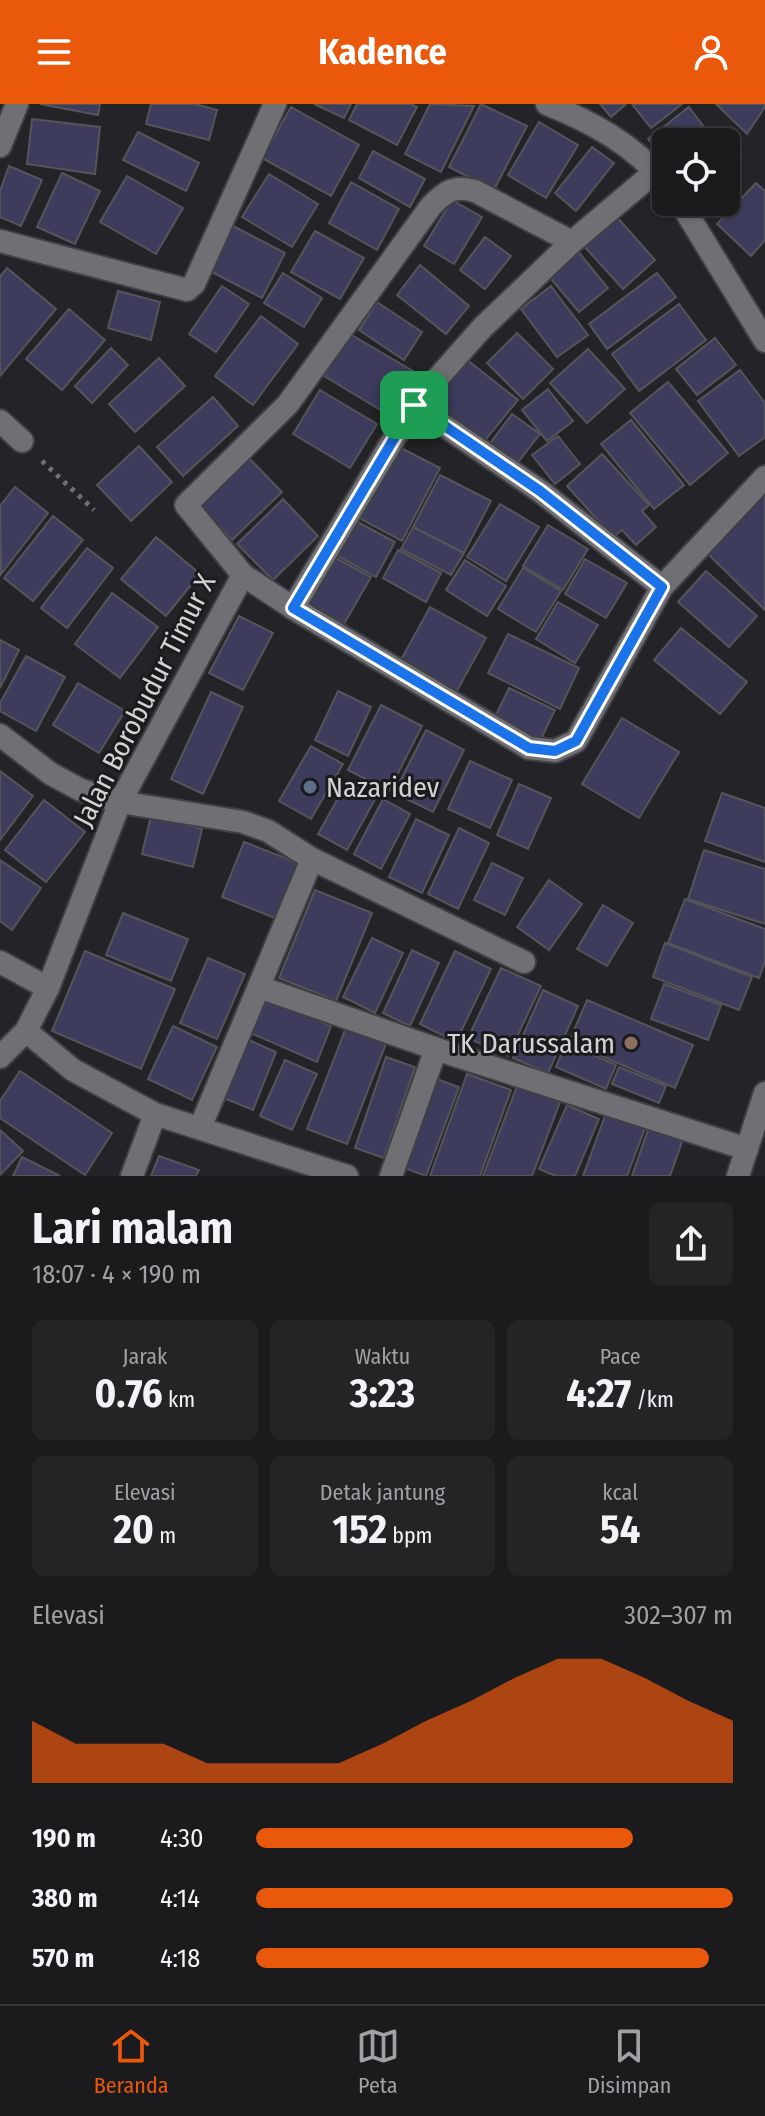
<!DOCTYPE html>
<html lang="id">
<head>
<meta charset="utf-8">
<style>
	body { margin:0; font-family:"Fira Sans Condensed",sans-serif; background:#242427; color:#f1f3f6; height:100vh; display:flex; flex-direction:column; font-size:30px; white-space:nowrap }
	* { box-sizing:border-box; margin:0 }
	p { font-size:26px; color:#a0a1a4 }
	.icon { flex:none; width:44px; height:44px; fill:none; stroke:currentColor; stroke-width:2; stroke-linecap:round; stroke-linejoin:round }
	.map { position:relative; height:1072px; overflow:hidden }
	.sheet { display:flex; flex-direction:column; background:#1b1b1e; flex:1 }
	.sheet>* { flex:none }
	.fabs { position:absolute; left:652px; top:24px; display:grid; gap:16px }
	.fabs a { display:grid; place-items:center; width:88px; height:88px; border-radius:12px; background:#1b1b1e; box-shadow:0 2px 6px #0004,0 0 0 2px #39393c; font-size:40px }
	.pin { position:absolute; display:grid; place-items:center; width:68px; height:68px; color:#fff; margin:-34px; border-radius:16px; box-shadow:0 4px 12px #0006 }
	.round { display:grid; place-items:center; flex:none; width:84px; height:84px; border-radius:12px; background:#242427 }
	.overview { display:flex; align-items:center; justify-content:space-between; height:136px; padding:0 32px }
	h1 { font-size:44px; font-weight:700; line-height:60px }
	.metrics { display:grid; grid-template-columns:repeat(3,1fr); gap:12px; height:136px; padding:8px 32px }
	.metrics div { display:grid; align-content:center; border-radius:12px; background:#242427; text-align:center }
	.metrics b { font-size:40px; font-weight:700 }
	.metrics small { font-size:22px; font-weight:400 }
	.metrics p { font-size:22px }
	.chart { height:224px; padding:16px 32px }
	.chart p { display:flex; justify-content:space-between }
	.chart svg { width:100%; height:144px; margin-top:8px; fill:#ea580c; opacity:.7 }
	ul { padding:0 32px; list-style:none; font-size:26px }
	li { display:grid; grid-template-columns:128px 96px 1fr; align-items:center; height:60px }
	li i { height:20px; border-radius:10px; background:#ea580c }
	header { display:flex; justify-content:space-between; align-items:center; height:104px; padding:0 32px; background:#ea580c; color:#fff; font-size:36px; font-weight:700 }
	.menu { display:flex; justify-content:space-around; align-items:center; height:112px; border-top:2px solid #39393c; background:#1b1b1e; font-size:22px; color:#a0a1a4 }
	.menu a { display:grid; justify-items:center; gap:4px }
	.menu .selected { color:#ea580c }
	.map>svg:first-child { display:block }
</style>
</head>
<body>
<header><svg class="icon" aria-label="menu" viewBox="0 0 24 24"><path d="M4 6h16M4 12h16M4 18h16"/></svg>Kadence<svg class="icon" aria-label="person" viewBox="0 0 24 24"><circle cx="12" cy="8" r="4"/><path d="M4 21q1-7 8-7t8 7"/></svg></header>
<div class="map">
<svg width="765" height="1072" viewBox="0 0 765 1072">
	<rect width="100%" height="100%" fill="#242428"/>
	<g fill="#3e3c5d" stroke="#555559" stroke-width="2">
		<polygon points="40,0 100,0 98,11"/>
		<polygon points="151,0 195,0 217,6 209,36 146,20"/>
		<polygon points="314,0 351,0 344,14"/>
		<polygon points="357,0 411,0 417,3 397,41 349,16"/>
		<polygon points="430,0 474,2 441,68 405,50"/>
		<polygon points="481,0 527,22 494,86 449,63"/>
		<polygon points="600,0 626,0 611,13"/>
		<polygon points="632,0 682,0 651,24"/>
		<polygon points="716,0 765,0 765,3 747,30"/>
		<polygon points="291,3 359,41 331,92 262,54"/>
		<polygon points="689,3 704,23 685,38 666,38 664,55 648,35"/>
		<polygon points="32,15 100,23 95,70 27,60"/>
		<polygon points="539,18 578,41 546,94 508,71"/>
		<polygon points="716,23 741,53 726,65 726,38 697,38"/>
		<polygon points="138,28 199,59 186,87 123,56"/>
		<polygon points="592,43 614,59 576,107 555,89"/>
		<polygon points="373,47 425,75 410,103 359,74"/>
		<polygon points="9,62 42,76 21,122 0,113 0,87"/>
		<polygon points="62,69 100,87 75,140 37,123"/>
		<polygon points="269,70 318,100 292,143 242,113"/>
		<polygon points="127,72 183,104 156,150 100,118"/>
		<polygon points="351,78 399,105 377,146 329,119"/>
		<polygon points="756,79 765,87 765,136 751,152 717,120"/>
		<polygon points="452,96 482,113 454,160 424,142"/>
		<polygon points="616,112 655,156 623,185 583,141"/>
		<polygon points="231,121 285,149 262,194 208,166"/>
		<polygon points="315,127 364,154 340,195 291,168"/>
		<polygon points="485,133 511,152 485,185 460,166"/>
		<polygon points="576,145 608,184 579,208 547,170"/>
		<polygon points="420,161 469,202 446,230 397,191"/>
		<polygon points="7,164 56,205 0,272 0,173"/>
		<polygon points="283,169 322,194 304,223 264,199"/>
		<polygon points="657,169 676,193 607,245 589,220"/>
		<polygon points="222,182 249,200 216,248 189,230"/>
		<polygon points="551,182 588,231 557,253 521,205"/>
		<polygon points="118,187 160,198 151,236 108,224"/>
		<polygon points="377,198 422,228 404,256 359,226"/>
		<polygon points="679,200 706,236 639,287 612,250"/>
		<polygon points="69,205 105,236 62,286 26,255"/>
		<polygon points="261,212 298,240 253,301 215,272"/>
		<polygon points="517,229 553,265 523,295 487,259"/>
		<polygon points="350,230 413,267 387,310 324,272"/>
		<polygon points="715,234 736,261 697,291 676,265"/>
		<polygon points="111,244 128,261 92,299 75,282"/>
		<polygon points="588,245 625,285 587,319 550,279"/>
		<polygon points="461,251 518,296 482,340 426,295"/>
		<polygon points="159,254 185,282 135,328 109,300"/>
		<polygon points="740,266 765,299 765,333 739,352 698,297"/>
		<polygon points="668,278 728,349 690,381 630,309"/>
		<polygon points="548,285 573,317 547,337 522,306"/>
		<polygon points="320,286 377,320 350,364 293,330"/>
		<polygon points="213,293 238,322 183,372 157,343"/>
		<polygon points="512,310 540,330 515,362 488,342"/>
		<polygon points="631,316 684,381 654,405 601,340"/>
		<polygon points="558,332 580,360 555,380 532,351"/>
		<polygon points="139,342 172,378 131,417 97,381"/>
		<polygon points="397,342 440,364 402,437 359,414"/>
		<polygon points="243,348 282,388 232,436 193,396"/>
		<polygon points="602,350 649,401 642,407 656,423 636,441 622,426 613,433 567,382"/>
		<polygon points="440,371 491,397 464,449 413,423"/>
		<polygon points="15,383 48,409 1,470 0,402"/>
		<polygon points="765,390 765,506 706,448"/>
		<polygon points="283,395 318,432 273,476 237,440"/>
		<polygon points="500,400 539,423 506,477 467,453"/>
		<polygon points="53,412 83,436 33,497 4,474"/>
		<polygon points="350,414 395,438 376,473 331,448"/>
		<polygon points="548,421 588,445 563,486 523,462"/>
		<polygon points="413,423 464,449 451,471 401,445"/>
		<polygon points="156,433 200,470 166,512 121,475"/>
		<polygon points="87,444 113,464 67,524 41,504"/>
		<polygon points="398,446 441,469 426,498 383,474"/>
		<polygon points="327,449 371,473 340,527 297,503"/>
		<polygon points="585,455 627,479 606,514 565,490"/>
		<polygon points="465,456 506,482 487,512 446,486"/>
		<polygon points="523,464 561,487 536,528 498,505"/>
		<polygon points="706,467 757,512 729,543 678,498"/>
		<polygon points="112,489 158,523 120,574 75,540"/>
		<polygon points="558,498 598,521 575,559 536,535"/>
		<polygon points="430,503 486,534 453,594 397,563"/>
		<polygon points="239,512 273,529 243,586 209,569"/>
		<polygon points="681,524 747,578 720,610 654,556"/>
		<polygon points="508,530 579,564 560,605 488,569"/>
		<polygon points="0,536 19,546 0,584"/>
		<polygon points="26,552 65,573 36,627 0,607 0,599"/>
		<polygon points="78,579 125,607 99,649 53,621"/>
		<polygon points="509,584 555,606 540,637 494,615"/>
		<polygon points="338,587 371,603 348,652 315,636"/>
		<polygon points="211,588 243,603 203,690 171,675"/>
		<polygon points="381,601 422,622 389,687 348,666"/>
		<polygon points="622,614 679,648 639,714 582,680"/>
		<polygon points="426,626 464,646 433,708 394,689"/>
		<polygon points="311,642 343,660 311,715 279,697"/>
		<polygon points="470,657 512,676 490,724 448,705"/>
		<polygon points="0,667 33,692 0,736"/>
		<polygon points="348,676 377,692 347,746 318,730"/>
		<polygon points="519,680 551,694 528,745 497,731"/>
		<polygon points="722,689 765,704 765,758 705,737"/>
		<polygon points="383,695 410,710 381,765 354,750"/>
		<polygon points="44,696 85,728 46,778 5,746"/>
		<polygon points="151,712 202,725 193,763 142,750"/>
		<polygon points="416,715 449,731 422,789 389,773"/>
		<polygon points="459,724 489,739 458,805 428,790"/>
		<polygon points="244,738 298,759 275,814 222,793"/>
		<polygon points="704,746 765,765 765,820 688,795"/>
		<polygon points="0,756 41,784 12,826 0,817"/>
		<polygon points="492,759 523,774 505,811 474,796"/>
		<polygon points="549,776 582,800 549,846 517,823"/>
		<polygon points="315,786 372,809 336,897 279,874"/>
		<polygon points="685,795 765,825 765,858 759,874 668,839"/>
		<polygon points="603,801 633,819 607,862 577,845"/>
		<polygon points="123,809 188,835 171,877 106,851"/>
		<polygon points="372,834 403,849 375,909 343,893"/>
		<polygon points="665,839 752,873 739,906 653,873"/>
		<polygon points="412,846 439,859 410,922 383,909"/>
		<polygon points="85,847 175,885 141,965 52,927"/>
		<polygon points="455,847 491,865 456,938 420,920"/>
		<polygon points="208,854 245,870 217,935 180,919"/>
		<polygon points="501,864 541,882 508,952 468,934"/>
		<polygon points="664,880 721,901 708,936 651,915"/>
		<polygon points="543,886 578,902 548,969 513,954"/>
		<polygon points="261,892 331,922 317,958 246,927"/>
		<polygon points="587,896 693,941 675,984 569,938"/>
		<polygon points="347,921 387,937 347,1040 307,1025"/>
		<polygon points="173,922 217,943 192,996 148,975"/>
		<polygon points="240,932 276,948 253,1006 216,991"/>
		<polygon points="566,939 616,961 606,985 556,963"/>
		<polygon points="386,953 415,963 384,1054 355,1044"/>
		<polygon points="285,956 317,970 292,1026 260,1012"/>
		<polygon points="619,963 666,982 659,999 612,980"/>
		<polygon points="20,967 112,1029 85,1071 0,1014 0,997"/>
		<polygon points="467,970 511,986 480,1072 430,1072"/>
		<polygon points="434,974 459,983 426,1072 402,1063"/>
		<polygon points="517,982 560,998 532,1072 483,1072"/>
		<polygon points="567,1001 599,1015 575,1072 556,1072 539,1065"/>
		<polygon points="606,1009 645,1024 627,1072 583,1072"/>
		<polygon points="649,1023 683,1035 670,1072 632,1072"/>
		<polygon points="0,1026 23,1047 0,1071"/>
		<polygon points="159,1052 199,1066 196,1072 151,1072"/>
		<polygon points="22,1053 60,1072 13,1072"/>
	</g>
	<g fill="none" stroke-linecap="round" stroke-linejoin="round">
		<g stroke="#404044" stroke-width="26">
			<g id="minor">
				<path d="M547,0C594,19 632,40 666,79"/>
				<polyline points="0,42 17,0"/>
				<polyline points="680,98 765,237"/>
				<polyline points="0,137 187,186 194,180 275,0"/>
				<path d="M572,138L475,87C454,81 446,87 431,102L288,300L186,401L243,471L293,504L529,644L555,647L576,637L662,483L765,373"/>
				<polyline points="414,301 540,387 662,483"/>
				<polyline points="0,317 22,337"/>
				<polyline points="293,504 414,301 482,224 572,138 656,67"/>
				<polyline points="0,631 51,670 81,686 120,698 243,718 268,727 312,755 524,858"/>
				<polyline points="0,858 48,884"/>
				<polyline points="259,883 454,951 747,1045"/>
				<polyline points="26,927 73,966 155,1010 347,1072"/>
				<polyline points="0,953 26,927 48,884 120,698 243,471"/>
				<polyline points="200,1024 312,755"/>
				<polyline points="132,1072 155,1010"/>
				<polyline points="391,1072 436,945"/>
				<polyline points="738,1072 765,989"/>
			</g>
		</g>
		<polyline stroke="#717175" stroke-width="5" stroke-dasharray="4 6" stroke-linecap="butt" points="42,357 94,406"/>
		<use href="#minor" stroke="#6f6f74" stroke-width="22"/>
	</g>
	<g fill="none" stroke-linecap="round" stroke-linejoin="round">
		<g stroke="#fff" stroke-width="16">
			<polygon id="route" points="414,301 540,387 662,483 576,637 555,647 529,644 293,504"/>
		</g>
		<use href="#route" stroke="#1a73e8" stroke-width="10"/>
	</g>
	<circle fill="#5c6f8a" stroke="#1b1b1e" stroke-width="3" cx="310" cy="683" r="8"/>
	<circle fill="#8d6e63" stroke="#1b1b1e" stroke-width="3" cx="631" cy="939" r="8"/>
	<g text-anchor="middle" stroke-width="6" stroke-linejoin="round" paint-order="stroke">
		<g font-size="28" fill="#d3d3d6" stroke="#1b1b1e">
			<text transform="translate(144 596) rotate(-63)" y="10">Jalan Borobudur Timur X</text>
		</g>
		<g font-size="28" fill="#d3d3d6" stroke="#1b1b1e" text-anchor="start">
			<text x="326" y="693">Nazaridev</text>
			<text x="615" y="949" text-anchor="end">TK Darussalam</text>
		</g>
	</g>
</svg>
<div class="fabs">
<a><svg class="icon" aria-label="locate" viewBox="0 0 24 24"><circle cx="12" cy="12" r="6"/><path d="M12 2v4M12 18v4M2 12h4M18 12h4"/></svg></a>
</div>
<div class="pin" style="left:414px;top:301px;background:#1e9e55"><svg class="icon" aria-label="arrive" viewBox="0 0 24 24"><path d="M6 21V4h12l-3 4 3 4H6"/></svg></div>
</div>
<section class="sheet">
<div class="overview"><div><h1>Lari malam</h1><p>18:07 · 4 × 190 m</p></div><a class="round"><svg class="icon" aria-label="share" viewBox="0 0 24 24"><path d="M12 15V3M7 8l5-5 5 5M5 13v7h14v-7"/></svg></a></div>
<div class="metrics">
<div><p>Jarak</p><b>0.76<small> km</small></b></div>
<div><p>Waktu</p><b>3:23</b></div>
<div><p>Pace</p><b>4:27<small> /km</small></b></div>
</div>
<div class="metrics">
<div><p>Elevasi</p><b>20<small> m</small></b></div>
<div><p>Detak jantung</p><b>152<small> bpm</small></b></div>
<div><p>kcal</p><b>54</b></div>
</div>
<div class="chart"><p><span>Elevasi</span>302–307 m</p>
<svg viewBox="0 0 160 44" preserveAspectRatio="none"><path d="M0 44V25L10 32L20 32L30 32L40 38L50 38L60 38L70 38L80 32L90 25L100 19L110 12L120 6L130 6L140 12L150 19L160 25V44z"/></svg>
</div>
<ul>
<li><b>190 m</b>4:30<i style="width:79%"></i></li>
<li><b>380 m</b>4:14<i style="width:100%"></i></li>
<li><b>570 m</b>4:18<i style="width:95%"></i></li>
</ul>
</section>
<nav class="menu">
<a class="selected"><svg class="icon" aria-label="home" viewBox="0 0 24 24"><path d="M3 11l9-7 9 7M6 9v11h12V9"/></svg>Beranda</a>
<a><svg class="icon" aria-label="map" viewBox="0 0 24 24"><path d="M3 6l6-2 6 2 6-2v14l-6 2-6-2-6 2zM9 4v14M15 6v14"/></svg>Peta</a>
<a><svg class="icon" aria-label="saved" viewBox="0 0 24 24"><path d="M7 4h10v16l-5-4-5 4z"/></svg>Disimpan</a>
</nav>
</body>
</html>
